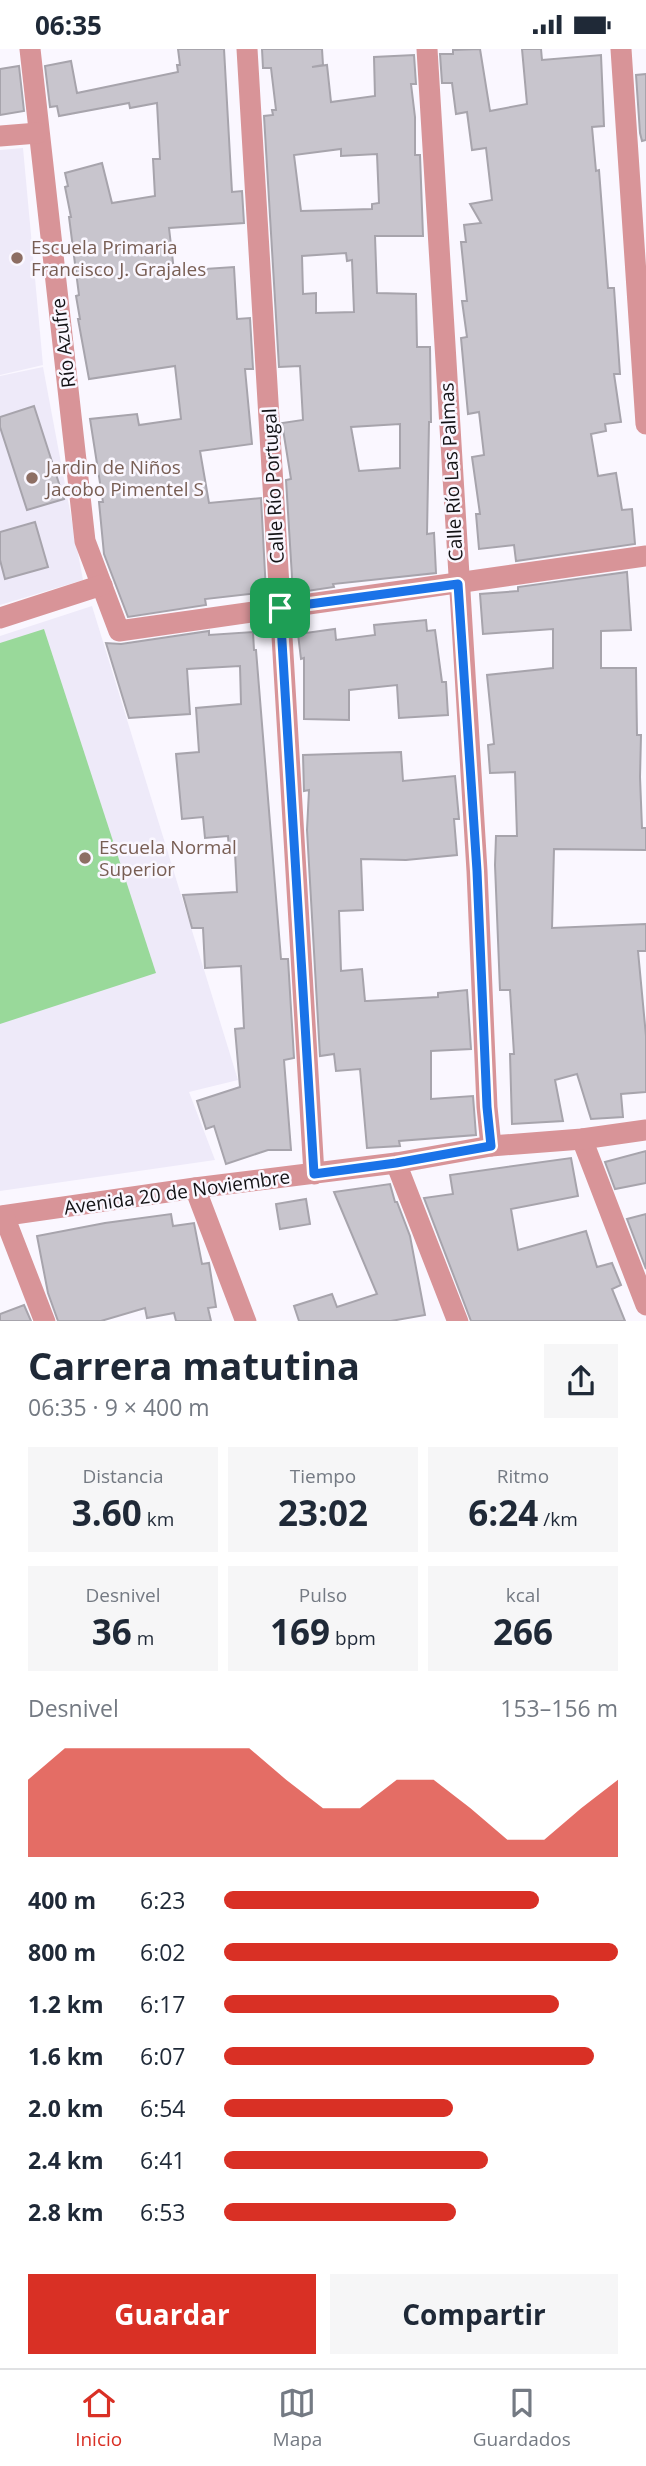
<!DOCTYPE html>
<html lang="es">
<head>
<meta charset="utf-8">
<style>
	body { margin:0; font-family:"Open Sans",sans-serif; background:#f6f6f7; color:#1f2937; height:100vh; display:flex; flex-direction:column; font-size:26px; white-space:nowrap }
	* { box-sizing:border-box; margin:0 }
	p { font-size:23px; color:#747a83 }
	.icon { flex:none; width:38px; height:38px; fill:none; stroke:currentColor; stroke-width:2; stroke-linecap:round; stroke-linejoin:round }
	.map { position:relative; height:1272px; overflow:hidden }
	.details { display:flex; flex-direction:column; background:#fff; flex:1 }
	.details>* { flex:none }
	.pin { position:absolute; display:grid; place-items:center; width:60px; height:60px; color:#fff; margin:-30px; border-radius:14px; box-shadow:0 4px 10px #0006 }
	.round { display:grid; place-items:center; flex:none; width:74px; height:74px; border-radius:0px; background:#f6f6f7 }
	.headline { display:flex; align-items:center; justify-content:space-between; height:119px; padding:0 28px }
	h1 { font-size:38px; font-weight:700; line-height:52px }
	.stats { display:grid; grid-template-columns:repeat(3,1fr); gap:10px; height:119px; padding:7px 28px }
	.stats div { display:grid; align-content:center; border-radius:0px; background:#f6f6f7; text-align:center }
	.stats b { font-size:35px; font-weight:700 }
	.stats small { font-size:19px; font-weight:400 }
	.stats p { font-size:19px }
	.chart { height:196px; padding:14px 28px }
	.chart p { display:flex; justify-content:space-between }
	.chart svg { width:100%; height:126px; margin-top:7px; fill:#d93025; opacity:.7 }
	.primary-button { display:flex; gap:14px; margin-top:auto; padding:14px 28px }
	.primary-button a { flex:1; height:80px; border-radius:0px; background:#d93025; color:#fff; font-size:28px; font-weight:700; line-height:80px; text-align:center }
	.primary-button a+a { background:#f6f6f7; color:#1f2937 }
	ul { padding:0 28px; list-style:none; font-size:23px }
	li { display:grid; grid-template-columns:112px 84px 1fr; align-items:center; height:52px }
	li i { height:18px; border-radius:9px; background:#d93025 }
	.status { display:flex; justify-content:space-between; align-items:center; height:49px; padding:0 35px; background:#fff; direction:ltr }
	.status svg { height:19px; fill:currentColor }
	.menu { display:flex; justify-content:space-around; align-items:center; height:98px; border-top:2px solid #e0e1e3; background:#fff; font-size:19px; color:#747a83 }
	.menu a { display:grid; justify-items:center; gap:4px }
	.menu .active { color:#d93025 }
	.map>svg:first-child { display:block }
</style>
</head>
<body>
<div class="status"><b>06:35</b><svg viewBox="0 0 49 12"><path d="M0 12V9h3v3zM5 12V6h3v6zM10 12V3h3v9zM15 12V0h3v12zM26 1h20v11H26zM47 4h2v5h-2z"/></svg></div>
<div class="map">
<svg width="646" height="1273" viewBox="0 0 646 1273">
	<rect width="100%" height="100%" fill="#faf7ff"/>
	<g fill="#eeeaf9">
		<polygon points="23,99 43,316 0,326 0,101"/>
		<polygon points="43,318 83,531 0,556 0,327"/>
		<polygon points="92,557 238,1031 189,1043 215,1111 0,1142 0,587"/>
	</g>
	<polygon fill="#99d99a" points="44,580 156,924 0,975 0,594"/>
	<g fill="#c8c5cd" stroke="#a7a4ac" stroke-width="2" fill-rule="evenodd">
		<polygon points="178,0 224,0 232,143 242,142 244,174 169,179 174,222 234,218 237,270 250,269 253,320 245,320 252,395 200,402 209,454 261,449 266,543 205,550 206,556 128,568 104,505 99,453 103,453 90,370 137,365 139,376 181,370 175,317 89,330 78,270 80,270 76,247 79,246 69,168 71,168 65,138 68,137 65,124 102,114 112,154 155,147 153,110 160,110 157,54 130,59 129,54 59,67 57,57 50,58 45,17 71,12 77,44 178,23 177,16 180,16"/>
		<path d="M262,0H322L323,16L312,18L327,16L331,53L375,47L374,8L414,6L416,35H411L415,68V106H420L423,187H375L377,244L416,245L417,298H430L431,373H429L427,485L434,484L436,524L333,535L334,538L293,544L286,431L291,430L282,374L303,371L300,317L279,318L264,67L273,66L272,61H276L271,19H263ZM341,100V107L377,105L379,154L372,155V160L301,162L294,106ZM346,204L347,212L352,211L354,263L316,264V244L303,245L302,207ZM400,375V419L359,422L351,378Z"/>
		<polygon points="480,0 490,62 527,55 522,0 541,0 542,11 601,6 604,77 592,78 596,122 599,121 608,239 614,239 620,325 614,325 621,373 605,375 606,382 591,385 598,427 616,424 622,461 632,460 635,495 516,512 514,496 479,500 476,465 480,465 472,408 484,406 479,363 468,365 461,289 467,288 462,252 467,252 461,193 466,193 464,176 481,174 470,155 492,151 486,99 472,101 467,63 456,65 452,34 442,34 440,5 453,5 453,1"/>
		<polygon points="19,17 24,62 0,66 0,20"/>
		<polygon points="646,25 646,91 642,92 640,84 636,26"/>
		<polygon points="34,357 64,450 27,461 0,378 0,368"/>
		<polygon points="35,473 48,518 5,530 0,511 0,483"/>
		<polygon points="627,523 631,581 601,582 601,619 636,619 637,686 641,686 640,728 642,779 646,779 646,801 554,800 552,879 646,875 646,902 638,902 646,987 646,1043 621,1045 623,1068 591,1070 577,1025 555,1031 563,1072 512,1075 510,1005 514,1005 510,941 500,941 495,816 496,787 517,787 515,723 490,724 488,696 494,695 487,626 553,619 553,580 483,585 480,545 518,542 518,538"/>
		<polygon points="426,571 427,582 435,581 442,633 446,633 448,666 399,669 397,636 349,641 349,671 304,670 304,609 301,610 298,585 335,580 336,591 375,586 374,576"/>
		<polygon points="209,582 209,586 253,583 254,601 256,601 281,910 288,910 294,1009 284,1011 291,1101 268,1101 226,1115 214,1077 206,1080 197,1052 240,1038 235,980 244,979 241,917 205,919 203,879 192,879 183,846 237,843 235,803 229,803 228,787 205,789 203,768 182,770 176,705 199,703 196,659 241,655 240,617 187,620 190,665 129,669 106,594 121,595"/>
		<polygon points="401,703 403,732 455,727 459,770 454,770 457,806 406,811 361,810 363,861 339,862 341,922 362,920 365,952 367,952 438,948 438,944 467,941 471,1000 431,1002 431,1050 473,1047 476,1086 399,1092 400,1097 367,1099 360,1020 336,1022 334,1005 320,1007 307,781 309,741 304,742 303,706"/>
		<polygon points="646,1102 646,1134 615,1140 605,1113"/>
		<polygon points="571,1109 578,1147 511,1160 518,1201 586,1182 597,1218 612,1214 621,1236 612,1240 625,1272 471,1272 424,1149 453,1145 450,1126"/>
		<polygon points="390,1135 395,1153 397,1153 410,1187 425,1266 391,1272 299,1272 294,1257 332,1245 337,1258 377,1245 334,1143"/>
		<polygon points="306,1150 310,1175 280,1180 276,1155"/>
		<polygon points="171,1165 173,1177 194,1174 202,1215 209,1214 216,1258 208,1259 211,1272 176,1272 174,1264 147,1269 145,1259 101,1272 58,1272 48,1244 37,1187 105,1174"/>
		<polygon points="646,1165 646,1220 627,1170"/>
		<polygon points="24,1256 31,1272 0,1272 0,1265"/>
	</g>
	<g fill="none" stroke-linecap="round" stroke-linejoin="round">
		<g stroke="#d89498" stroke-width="21">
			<polyline points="30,0 85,492 119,582 646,507"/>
			<polyline points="247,0 314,1125"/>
			<polyline points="427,0 477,822 487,1058 491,1097"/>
			<polyline points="621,0 646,375"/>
			<polyline points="0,87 38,84"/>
			<polyline points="0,569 102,536"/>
			<polyline points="582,1090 646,1256"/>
			<polyline points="396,1114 458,1273"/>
			<polyline points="195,1139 246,1273"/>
			<polyline points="0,1167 195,1139 396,1114 491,1097 582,1090 646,1081"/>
			<polyline points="4,1167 45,1273"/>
		</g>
	</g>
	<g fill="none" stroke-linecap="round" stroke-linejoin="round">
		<g stroke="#fff" stroke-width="14">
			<polygon id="route" points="458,535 477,822 487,1058 491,1097 396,1114 314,1125 280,559"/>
		</g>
		<use href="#route" stroke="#1a73e8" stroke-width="9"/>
	</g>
	<g fill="#8d6e63" stroke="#faf7ff" stroke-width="2.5">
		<circle cx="17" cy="209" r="7"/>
		<circle cx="32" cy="429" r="7"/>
		<circle cx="85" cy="809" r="7"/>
	</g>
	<g text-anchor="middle" stroke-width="5" stroke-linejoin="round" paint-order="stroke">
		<g font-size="19" fill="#785e54" stroke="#faf7ff" text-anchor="start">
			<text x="31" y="205">Escuela Primaria<tspan x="31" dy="22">Francisco J. Grajales</tspan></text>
			<text x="46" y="425">Jardin de Niños<tspan x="46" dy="22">Jacobo Pimentel S</tspan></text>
			<text x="99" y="805">Escuela Normal<tspan x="99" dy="22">Superior</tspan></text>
		</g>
		<g font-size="19" fill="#131215" stroke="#faf7ff">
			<text transform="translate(63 294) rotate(-97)" y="7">Río Azufre</text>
			<text transform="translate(451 423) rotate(-93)" y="7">Calle Río Las Palmas</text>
			<text transform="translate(273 437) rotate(-93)" y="7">Calle Río Portugal</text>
			<text transform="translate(177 1143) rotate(-8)" y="7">Avenida 20 de Noviembre</text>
		</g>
	</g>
</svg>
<div class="pin" style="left:280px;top:559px;background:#1e9e55"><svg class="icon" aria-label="arrive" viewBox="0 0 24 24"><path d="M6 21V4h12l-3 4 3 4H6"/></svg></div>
</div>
<section class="details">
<div class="headline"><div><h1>Carrera matutina</h1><p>06:35 · 9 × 400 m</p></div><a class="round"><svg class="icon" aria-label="share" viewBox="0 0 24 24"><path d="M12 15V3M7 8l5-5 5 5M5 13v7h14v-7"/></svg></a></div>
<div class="stats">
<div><p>Distancia</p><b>3.60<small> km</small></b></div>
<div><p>Tiempo</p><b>23:02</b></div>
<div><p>Ritmo</p><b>6:24<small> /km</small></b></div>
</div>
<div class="stats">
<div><p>Desnivel</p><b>36<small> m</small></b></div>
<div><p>Pulso</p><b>169<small> bpm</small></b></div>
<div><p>kcal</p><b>266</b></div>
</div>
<div class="chart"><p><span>Desnivel</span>153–156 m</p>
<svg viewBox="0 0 160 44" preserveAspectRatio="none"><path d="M0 44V17L10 6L20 6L30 6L40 6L50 6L60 6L70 17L80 27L90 27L100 17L110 17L120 27L130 38L140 38L150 27L160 17V44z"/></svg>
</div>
<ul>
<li><b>400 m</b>6:23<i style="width:80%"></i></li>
<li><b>800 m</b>6:02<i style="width:100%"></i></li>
<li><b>1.2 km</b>6:17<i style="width:85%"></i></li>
<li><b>1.6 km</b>6:07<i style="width:94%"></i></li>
<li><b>2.0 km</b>6:54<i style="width:58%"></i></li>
<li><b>2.4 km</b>6:41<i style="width:67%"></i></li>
<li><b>2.8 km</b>6:53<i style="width:59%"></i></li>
</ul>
<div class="primary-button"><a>Guardar</a><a>Compartir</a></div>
</section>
<nav class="menu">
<a class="active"><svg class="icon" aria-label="home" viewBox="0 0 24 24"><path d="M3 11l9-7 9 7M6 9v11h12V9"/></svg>Inicio</a>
<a><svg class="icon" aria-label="map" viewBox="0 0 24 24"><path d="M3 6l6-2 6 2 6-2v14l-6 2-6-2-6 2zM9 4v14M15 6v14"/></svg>Mapa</a>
<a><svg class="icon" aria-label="saved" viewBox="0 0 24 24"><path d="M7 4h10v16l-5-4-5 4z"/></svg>Guardados</a>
</nav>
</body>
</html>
